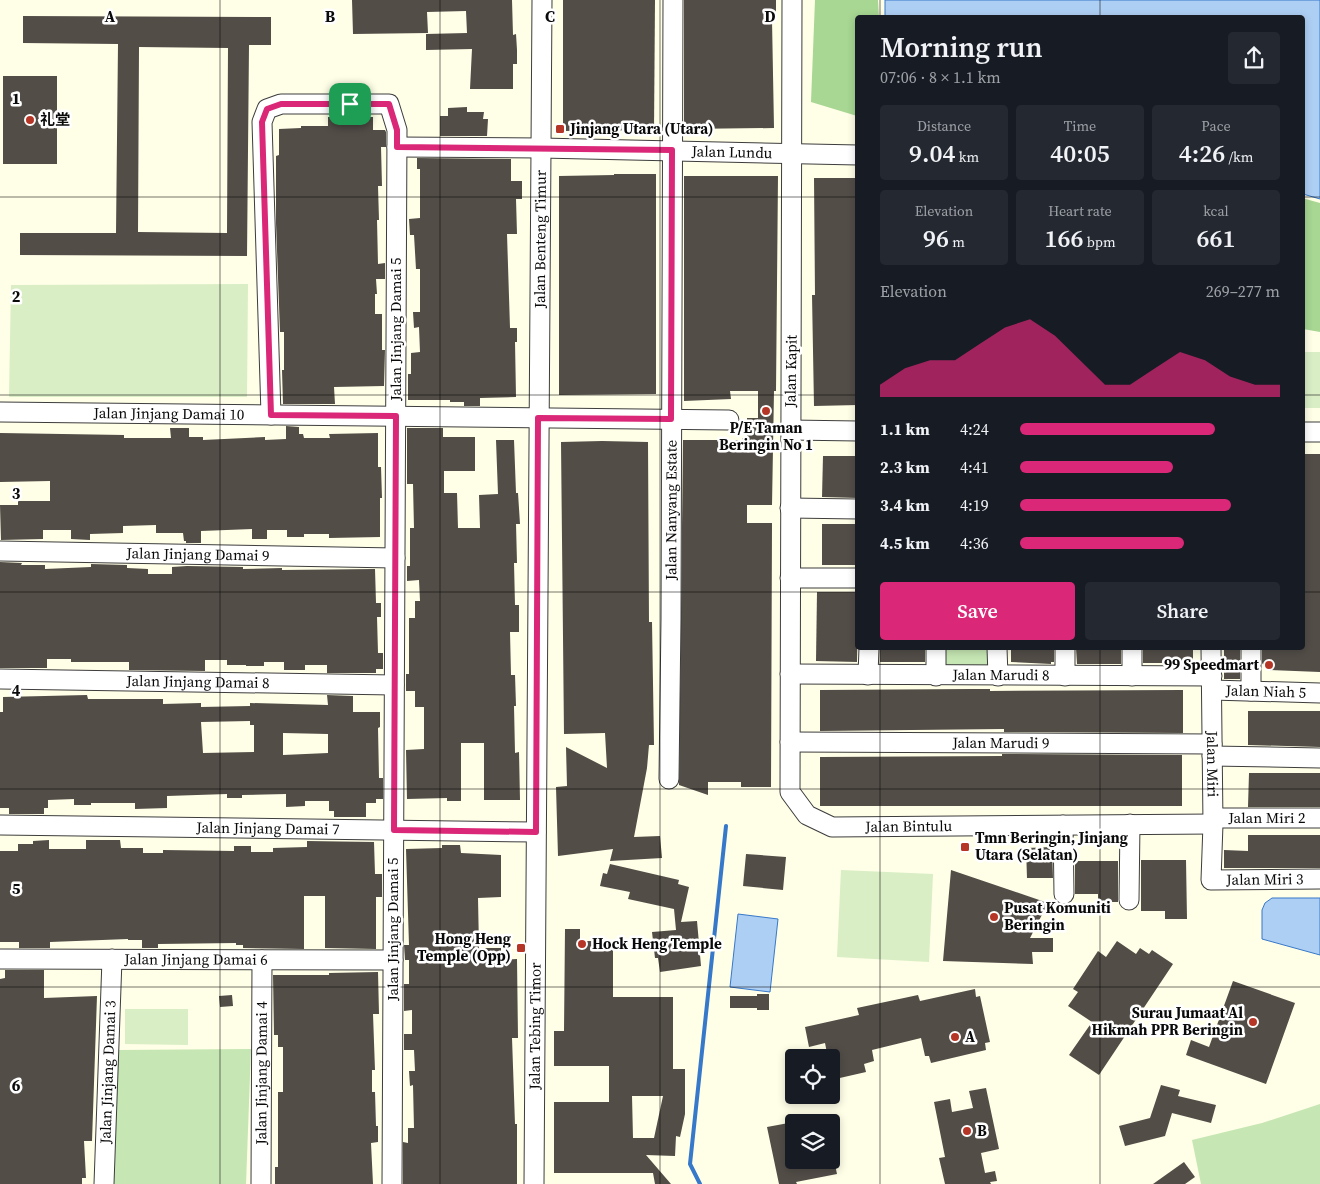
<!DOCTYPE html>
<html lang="en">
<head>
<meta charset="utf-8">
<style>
	body { margin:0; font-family:"Source Serif 4","Noto Sans SC",serif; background:#242831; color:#f1f3f6; height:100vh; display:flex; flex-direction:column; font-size:19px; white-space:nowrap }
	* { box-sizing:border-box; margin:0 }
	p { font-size:16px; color:#9ea1a6 }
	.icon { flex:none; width:28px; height:28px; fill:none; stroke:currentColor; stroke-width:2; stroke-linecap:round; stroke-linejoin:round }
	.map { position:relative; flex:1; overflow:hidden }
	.side { position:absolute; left:855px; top:15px; width:450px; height:635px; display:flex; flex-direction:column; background:#171b24; border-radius:5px; box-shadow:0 2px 8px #0003 }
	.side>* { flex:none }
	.buttons { position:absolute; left:785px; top:1049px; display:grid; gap:10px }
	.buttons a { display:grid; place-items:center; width:55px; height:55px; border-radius:5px; background:#171b24; box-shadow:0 2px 8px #0003; font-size:25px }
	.pin { position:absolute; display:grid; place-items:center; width:42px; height:42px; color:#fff; margin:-21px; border-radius:10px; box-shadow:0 2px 8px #0006 }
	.round { display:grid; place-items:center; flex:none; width:52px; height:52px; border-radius:5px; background:#242831 }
	.summary { display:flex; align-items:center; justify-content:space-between; height:85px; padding:0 25px }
	h1 { font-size:28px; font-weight:600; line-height:38px }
	.figures { display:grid; grid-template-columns:repeat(3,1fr); gap:8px; height:85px; padding:5px 25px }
	.figures div { display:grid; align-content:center; border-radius:5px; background:#242831; text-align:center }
	.figures b { font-size:25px; font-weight:600 }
	.figures small { font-size:14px; font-weight:400 }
	.figures p { font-size:14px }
	.chart { height:140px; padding:10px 25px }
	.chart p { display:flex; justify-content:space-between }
	.chart svg { width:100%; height:90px; margin-top:5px; fill:#db2777; opacity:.7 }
	.primary-button { display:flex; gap:10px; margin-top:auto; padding:10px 25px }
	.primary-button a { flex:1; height:58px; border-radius:5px; background:#db2777; color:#fff; font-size:20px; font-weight:600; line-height:58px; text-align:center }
	.primary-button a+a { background:#242831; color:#f1f3f6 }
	ul { padding:0 25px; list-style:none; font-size:16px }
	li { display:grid; grid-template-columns:80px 60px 1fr; align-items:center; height:38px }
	li i { height:12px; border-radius:6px; background:#db2777 }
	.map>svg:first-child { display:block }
</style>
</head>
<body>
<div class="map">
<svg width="1320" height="1184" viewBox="0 0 1320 1184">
	<rect width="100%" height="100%" fill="#fffee7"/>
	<g fill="#c6e7b3">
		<polygon points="944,648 990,648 990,670 943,669"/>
		<polygon points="251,1049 246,1184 111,1184 117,1050"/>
		<polygon points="1320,1104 1320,1184 1201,1184 1192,1140 1262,1123"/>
	</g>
	<g fill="#a7d793">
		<polygon points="815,0 878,0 879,17 858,18 857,116 811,102"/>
		<polygon points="1302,198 1320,203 1320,332 1303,329"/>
	</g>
	<g fill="#d9eec5">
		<polygon points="248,284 247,397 9,397 11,285"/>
		<rect x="1303" y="352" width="17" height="56"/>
		<polygon points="841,870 933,874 929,962 837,957"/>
		<polygon points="125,1009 188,1009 188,1045 125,1044"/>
	</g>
	<g fill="#aecff4" stroke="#3678c9">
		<polygon points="885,0 1320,0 1320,199 1303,194 1302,18 885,18"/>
		<polygon points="1272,898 1320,898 1320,955 1262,939 1262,910 1265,903"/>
		<polygon points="738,914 778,919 770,992 730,987"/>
	</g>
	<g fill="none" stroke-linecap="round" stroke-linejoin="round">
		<polyline stroke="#3678c9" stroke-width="4" points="700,1184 690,1164 726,826"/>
	</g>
	<g fill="#524d47" fill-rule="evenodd">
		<polygon points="352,0 512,0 513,35 516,34 517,50 517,64 513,64 513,89 470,89 472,49 426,50 426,34 467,33 466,11 427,12 428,33 353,34"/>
		<polygon points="563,0 655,0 654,130 563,131"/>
		<polygon points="684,0 776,0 776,20 772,20 774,128 684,129"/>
		<path d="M23,16L271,17V45H249L247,256L20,255V233H116L118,44L23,43ZM139,47L228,48L227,233L138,232Z"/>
		<rect x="3" y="76" width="54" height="88"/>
		<polygon points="467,107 467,112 484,112 483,119 488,119 487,136 440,136 440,116 448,116 448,108"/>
		<polygon points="328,117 373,117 373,130 385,130 386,132 386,147 381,147 382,186 378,186 379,220 377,220 378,264 385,263 385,279 376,279 377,294 375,294 375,314 382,314 382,350 385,350 384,386 334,387 335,404 283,404 282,370 284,370 284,332 280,332 276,223 276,156 279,155 279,129 301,128 301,126 328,126"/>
		<polygon points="417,158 511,159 511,181 522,181 522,199 516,199 517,234 507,234 510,328 517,328 517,342 515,342 516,397 480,398 480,406 464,406 464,402 450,402 450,400 408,400 408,374 411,374 411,353 420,352 419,327 414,328 413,312 420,312 420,269 416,269 414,235 410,235 409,219 420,218 420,169 417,169"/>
		<polygon points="614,174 656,174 656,394 559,395 559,176 614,175"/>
		<polygon points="684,176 778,176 776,391 774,391 772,505 747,505 747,523 772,523 771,787 741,787 741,782 708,782 708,795 679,785 683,440 742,440 742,438 747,438 747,418 758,418 758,391 730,391 731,399 684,401"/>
		<polygon points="814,178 858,178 858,405 814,406 812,295 815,295"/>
		<polygon points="286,426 299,427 299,434 303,434 304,438 330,438 329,434 378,433 378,467 381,467 382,498 380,498 380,537 329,538 329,534 304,534 304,537 287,537 287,530 267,530 267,539 252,539 252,529 201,531 201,543 186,543 186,541 184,541 183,533 156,533 156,525 123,526 123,533 90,534 90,540 71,539 71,530 43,530 43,539 1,540 0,505 18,505 18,501 50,501 50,481 0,482 0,433 124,435 124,438 171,438 170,428 189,428 189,437 203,437 203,440 265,437 265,440 286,439"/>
		<polygon points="407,428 443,428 443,437 475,437 475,471 444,471 444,493 457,493 458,528 480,528 479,495 498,494 496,440 514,440 516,493 518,493 520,524 516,524 517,563 514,563 515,605 519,605 519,632 510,632 511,675 515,675 516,706 514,706 515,753 519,752 520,800 484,800 484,743 461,743 461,801 447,801 447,798 407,799 406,750 424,749 424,707 415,707 415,691 406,691 406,674 409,674 409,618 415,618 415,601 420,601 419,580 407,581 407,566 410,566 410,528 414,528 413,484 407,484"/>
		<polygon points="602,441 648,442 649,622 652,622 654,745 649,745 647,768 634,837 660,836 662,858 610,861 613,849 558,856 556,787 567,786 566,747 607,768 605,733 564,734 561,442"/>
		<polygon points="1302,454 1320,454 1320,672 1267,670 1262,663 1262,648 1302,648"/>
		<polygon points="823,456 858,456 858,498 822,497"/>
		<rect x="822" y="524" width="36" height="41"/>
		<polygon points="0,562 22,563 21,565 45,565 45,569 91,567 91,564 127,565 127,568 148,569 148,574 172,574 172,567 187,566 243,567 243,569 282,568 282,570 375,569 376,603 381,603 381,617 377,617 378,653 383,653 383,669 376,669 376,673 327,673 327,665 305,665 305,670 284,670 284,662 264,662 264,666 246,666 246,665 227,665 227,660 205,660 205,671 129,670 129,662 71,662 71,659 47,659 47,668 0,668"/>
		<polygon points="817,592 858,592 857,662 816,661"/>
		<rect x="880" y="648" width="45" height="14"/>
		<polygon points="1011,648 1054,648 1054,662 1051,662 1051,664 1011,662"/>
		<polygon points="1076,648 1121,648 1121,664 1077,664"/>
		<rect x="1143" y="648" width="50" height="15"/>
		<rect x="1224" y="648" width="16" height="31"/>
		<polygon points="972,689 990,689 990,691 1183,690 1183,733 1004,732 1004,729 820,731 820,690"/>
		<path d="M87,695L88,699H163V704L201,703V707L250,706V703L328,705L327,695L353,696V712H380V727L378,728L379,778H383V799H376V803H366V817H334V811H329V801H305V806L286,807V794L242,795V798H227V794L167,796V808L135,809V803H91V805H74V799L48,800V808H44V814H9V808H0V712H3V697ZM250,721V725H254V752L203,753L201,722ZM283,733L328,734V753L283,755Z"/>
		<polygon points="1248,711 1320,711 1320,747 1248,745"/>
		<polygon points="1002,754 1182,755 1182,806 820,806 820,757 1002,756"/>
		<polygon points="1249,773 1320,773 1320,807 1248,807"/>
		<polygon points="1248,835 1320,835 1320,868 1224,868 1224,850 1248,851"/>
		<polygon points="49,840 49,849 86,849 86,840 120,840 121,848 143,848 143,853 163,853 163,850 234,851 234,846 251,846 251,852 273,852 273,848 307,847 307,841 374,842 375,874 382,874 382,897 376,897 376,949 325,948 325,896 304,896 304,949 243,948 243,945 236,945 236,943 158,944 158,948 142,948 142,940 128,940 128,939 50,942 50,948 19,948 19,942 0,942 0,851 18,851 18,844 33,844 33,841"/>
		<polygon points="442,845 460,845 461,853 501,855 501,897 478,898 479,948 501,948 501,960 517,959 518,1038 512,1038 515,1124 517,1124 517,1184 403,1184 403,1142 408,1143 408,1128 414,1128 413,1085 410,1086 409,1071 415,1071 414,1050 404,1050 404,1034 412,1034 412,1010 404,1011 404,984 409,984 409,960 405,960 404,945 409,945 406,849 442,848"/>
		<polygon points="1052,847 1053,878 1027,878 1026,848"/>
		<polygon points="746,854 786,857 783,890 743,886"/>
		<polygon points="1141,860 1186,860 1187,919 1165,919 1165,911 1141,911"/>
		<polygon points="1075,861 1118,861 1118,902 1098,902 1098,894 1075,894"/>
		<polygon points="610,864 679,880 678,884 689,887 681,922 697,921 701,966 660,972 658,958 655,958 652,932 676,930 674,909 628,899 630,892 600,886 603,873 607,874"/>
		<polygon points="951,870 1048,903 1030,938 1053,938 1053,952 1032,952 1033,964 943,961"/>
		<path d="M565,929H580V941H599V947H613V997H673V1069H685V1114L680,1137L676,1136L675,1156L646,1155L671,1184H655L653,1173H554V1102H609V1066H554V1031H564ZM632,1096H663L654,1138H633Z"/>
		<polygon points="1117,941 1136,954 1140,948 1149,954 1152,950 1173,964 1099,1075 1069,1055 1092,1022 1068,1006 1078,992 1073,989 1098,951 1106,957"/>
		<polygon points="5,970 44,970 44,998 97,996 92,1141 84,1141 86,1178 82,1178 82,1184 0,1184 0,979 5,978"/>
		<polygon points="378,972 379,1014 373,1014 375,1070 372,1070 372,1092 375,1092 376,1126 378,1126 378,1142 371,1143 373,1184 275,1184 275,1167 278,1167 278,1092 283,1092 283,1047 278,1047 278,1035 274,1035 273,975 329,975 329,973"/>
		<polygon points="1233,981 1295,1003 1266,1084 1186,1055 1191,1040 1209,1047"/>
		<polygon points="975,989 976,997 980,996 990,1042 985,1043 986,1050 931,1063 929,1056 925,1056 921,1038 872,1050 874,1061 864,1064 866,1072 831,1080 831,1058 828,1058 825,1043 809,1047 805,1027 859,1015 857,1008 918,995 920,1001"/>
		<polygon points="757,994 769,994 769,1010 757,1010 757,1008 730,1008 730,996 757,996"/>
		<polygon points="232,995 233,1006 220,1007 219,996"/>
		<polygon points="1161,1085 1180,1090 1178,1096 1216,1105 1211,1123 1172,1113 1165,1136 1125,1146 1119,1126 1150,1118"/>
		<polygon points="986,1088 999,1149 981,1153 985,1173 995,1171 997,1181 990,1182 991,1184 945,1184 939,1158 945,1157 934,1102 950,1099 952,1112 973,1108 969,1091"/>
		<polygon points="794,1122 794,1160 834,1160 837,1174 796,1182 797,1184 779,1184 767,1127"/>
		<polygon points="1184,1162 1195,1177 1185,1184 1153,1184"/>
	</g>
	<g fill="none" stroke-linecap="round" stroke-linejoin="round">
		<g stroke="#3d3d3d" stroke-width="21">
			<g id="minor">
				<path id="s1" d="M792,0L790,792L807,815L832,827L1213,824"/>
				<path id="s2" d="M397,147L541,148L858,155"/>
				<path id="s3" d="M0,412L729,420"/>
				<polyline points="271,415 262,122 267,109 281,104 389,104 397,130 392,1184"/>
				<polyline points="790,430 858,431"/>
				<polyline points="1302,432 1320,432"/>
				<polyline points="790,508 858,509"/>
				<path id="s4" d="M0,551L395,558"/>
				<polyline points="790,578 858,578"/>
				<polyline points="997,648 998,676"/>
				<polyline points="1132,648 1132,676"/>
				<path id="s5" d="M1211,648L1213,824L1211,880L1320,879"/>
				<polyline points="1251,648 1251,691"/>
				<path id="s6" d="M790,674L1212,676"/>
				<polyline points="868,675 869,648"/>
				<polyline points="936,676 936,648"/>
				<polyline points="1065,676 1065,648"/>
				<path id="s7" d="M0,679L394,685"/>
				<path id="s8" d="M1212,690L1320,693"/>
				<path id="s9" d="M790,742L1212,744"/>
				<polyline points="1212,756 1320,758"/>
				<path id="s10" d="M669,779L671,619L673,0"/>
				<path id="s11" d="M1213,818H1320"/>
				<path id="s12" d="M0,825L536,832"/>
				<polyline points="1063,825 1064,894"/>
				<polyline points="1129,900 1130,824"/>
				<path id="s13" d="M0,959L393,960"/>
				<path id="s14" d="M104,1184L112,959"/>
				<path id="s15" d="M261,1184L262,960"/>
				<path id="s16" d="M534,1184L542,0"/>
			</g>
		</g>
		<use href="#minor" stroke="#fff" stroke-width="19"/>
	</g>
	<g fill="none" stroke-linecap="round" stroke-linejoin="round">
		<g stroke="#fff" stroke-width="10">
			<polygon id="route" points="281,104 389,104 397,130 397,147 672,150 671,419 538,418 536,832 394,830 396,416 271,415 262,122 267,109"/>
		</g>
		<use href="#route" stroke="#db2777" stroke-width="6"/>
	</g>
	<path fill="none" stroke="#0a0a0a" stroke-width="1" stroke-opacity="0.55" d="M220,0V1184M440,0V1184M660,0V1184M880,0V18M1100,0V18M0,197H858M1302,197H1320M0,395H858M1302,395H1320M0,592H858M1302,592H1320M880,648V1184M1100,648V1184M0,789H1320M0,987H1320"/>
	<g fill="#b53626" stroke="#fff" stroke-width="2">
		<circle cx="30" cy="120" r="5"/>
		<rect x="555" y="124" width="10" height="10" rx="2.5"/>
		<circle cx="766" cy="411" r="5"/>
		<circle cx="1269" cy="665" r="5"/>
		<rect x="960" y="842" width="10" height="10" rx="2.5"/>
		<circle cx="994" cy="917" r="5"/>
		<circle cx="582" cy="944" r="5"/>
		<rect x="516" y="943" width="10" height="10" rx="2.5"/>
		<circle cx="1253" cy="1022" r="5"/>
		<circle cx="955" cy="1037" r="5"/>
		<circle cx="967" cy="1131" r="5"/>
	</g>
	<g text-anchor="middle" stroke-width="5" stroke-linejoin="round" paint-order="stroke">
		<g font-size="15" font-weight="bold" fill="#0a0a0a" stroke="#fff" text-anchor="start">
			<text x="40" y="125">礼堂</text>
			<text x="570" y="134">Jinjang Utara (Utara)</text>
			<text x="766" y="433" text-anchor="middle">P/E Taman<tspan x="766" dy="17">Beringin No 1</tspan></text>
			<text x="1259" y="670" text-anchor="end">99 Speedmart</text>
			<text x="975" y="843">Tmn Beringin, Jinjang<tspan x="975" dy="17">Utara (Selatan)</tspan></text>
			<text x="1004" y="913">Pusat Komuniti<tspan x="1004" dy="17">Beringin</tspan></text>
			<text x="511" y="944" text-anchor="end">Hong Heng<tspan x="511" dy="17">Temple (Opp)</tspan></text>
			<text x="592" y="949">Hock Heng Temple</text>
			<text x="1243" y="1018" text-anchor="end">Surau Jumaat Al<tspan x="1243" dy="17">Hikmah PPR Beringin</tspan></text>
			<text x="965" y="1042">A</text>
			<text x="977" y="1136">B</text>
		</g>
		<g font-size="15" fill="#0a0a0a" stroke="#fff">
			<text dy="5" stroke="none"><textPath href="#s2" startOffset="335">Jalan Lundu</textPath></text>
			<text dy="5" stroke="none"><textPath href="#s16" startOffset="945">Jalan Benteng Timur</textPath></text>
			<text transform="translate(396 329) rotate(-90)" y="5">Jalan Jinjang Damai 5</text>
			<text transform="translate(791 371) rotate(-89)" y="5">Jalan Kapit</text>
			<text dy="5" stroke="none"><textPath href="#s3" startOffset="169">Jalan Jinjang Damai 10</textPath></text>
			<text dy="5" stroke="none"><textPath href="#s10" startOffset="269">Jalan Nanyang Estate</textPath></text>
			<text dy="5" stroke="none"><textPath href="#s4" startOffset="198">Jalan Jinjang Damai 9</textPath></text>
			<text dy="5" stroke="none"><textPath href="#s6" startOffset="211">Jalan Marudi 8</textPath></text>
			<text dy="5" stroke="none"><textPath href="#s7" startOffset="198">Jalan Jinjang Damai 8</textPath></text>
			<text dy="5" stroke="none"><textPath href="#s8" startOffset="54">Jalan Niah 5</textPath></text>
			<text dy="5" stroke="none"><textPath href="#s9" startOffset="211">Jalan Marudi 9</textPath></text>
			<text dy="5" stroke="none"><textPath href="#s5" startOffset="116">Jalan Miri</textPath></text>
			<text dy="5" stroke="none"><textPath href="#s11" startOffset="54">Jalan Miri 2</textPath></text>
			<text dy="5" stroke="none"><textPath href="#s1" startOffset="925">Jalan Bintulu</textPath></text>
			<text dy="5" stroke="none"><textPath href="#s12" startOffset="268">Jalan Jinjang Damai 7</textPath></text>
			<text dy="5" stroke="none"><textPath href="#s5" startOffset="286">Jalan Miri 3</textPath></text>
			<text transform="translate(393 929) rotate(-90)" y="5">Jalan Jinjang Damai 5</text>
			<text dy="5" stroke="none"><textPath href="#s13" startOffset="196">Jalan Jinjang Damai 6</textPath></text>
			<text dy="5" stroke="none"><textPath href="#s16" startOffset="158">Jalan Tebing Timor</textPath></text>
			<text dy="5" stroke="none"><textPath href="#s14" startOffset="112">Jalan Jinjang Damai 3</textPath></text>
			<text dy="5" stroke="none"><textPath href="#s15" startOffset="111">Jalan Jinjang Damai 4</textPath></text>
		</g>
	</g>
	<g font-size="16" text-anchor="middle" font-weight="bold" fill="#0a0a0a" stroke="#fff" stroke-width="5" stroke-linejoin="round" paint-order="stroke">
		<text x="110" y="22">A</text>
		<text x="330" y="22">B</text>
		<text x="550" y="22">C</text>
		<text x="770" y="22">D</text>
		<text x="16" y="104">1</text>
		<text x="16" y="302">2</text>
		<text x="16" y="499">3</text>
		<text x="16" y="696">4</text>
		<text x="16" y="894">5</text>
		<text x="16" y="1091">6</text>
	</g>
</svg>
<div class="buttons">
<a><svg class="icon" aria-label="locate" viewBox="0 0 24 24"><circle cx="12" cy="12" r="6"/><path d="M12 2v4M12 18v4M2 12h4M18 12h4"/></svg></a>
<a><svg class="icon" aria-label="layers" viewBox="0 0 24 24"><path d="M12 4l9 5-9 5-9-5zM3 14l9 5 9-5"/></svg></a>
</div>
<div class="pin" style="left:350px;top:104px;background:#1e9e55"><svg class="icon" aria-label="arrive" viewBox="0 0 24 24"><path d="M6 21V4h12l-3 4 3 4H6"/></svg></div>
<section class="side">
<div class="summary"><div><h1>Morning run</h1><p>07:06 · 8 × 1.1 km</p></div><a class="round"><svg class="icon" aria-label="share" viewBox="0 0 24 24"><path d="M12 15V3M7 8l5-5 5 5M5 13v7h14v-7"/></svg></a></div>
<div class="figures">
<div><p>Distance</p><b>9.04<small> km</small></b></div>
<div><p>Time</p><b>40:05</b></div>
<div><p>Pace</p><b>4:26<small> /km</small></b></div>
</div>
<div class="figures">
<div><p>Elevation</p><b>96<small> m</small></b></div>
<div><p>Heart rate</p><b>166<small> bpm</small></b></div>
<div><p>kcal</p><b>661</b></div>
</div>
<div class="chart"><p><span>Elevation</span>269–277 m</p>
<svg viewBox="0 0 160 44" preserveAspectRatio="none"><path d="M0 44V38L10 30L20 26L30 26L40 18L50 10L60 6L70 14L80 26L90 38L100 38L110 30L120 22L130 26L140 34L150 38L160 38V44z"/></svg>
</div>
<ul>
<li><b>1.1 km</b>4:24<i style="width:75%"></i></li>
<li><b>2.3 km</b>4:41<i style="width:59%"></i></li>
<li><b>3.4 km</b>4:19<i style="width:81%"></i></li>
<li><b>4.5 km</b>4:36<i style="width:63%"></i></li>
</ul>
<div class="primary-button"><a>Save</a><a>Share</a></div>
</section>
</div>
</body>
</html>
